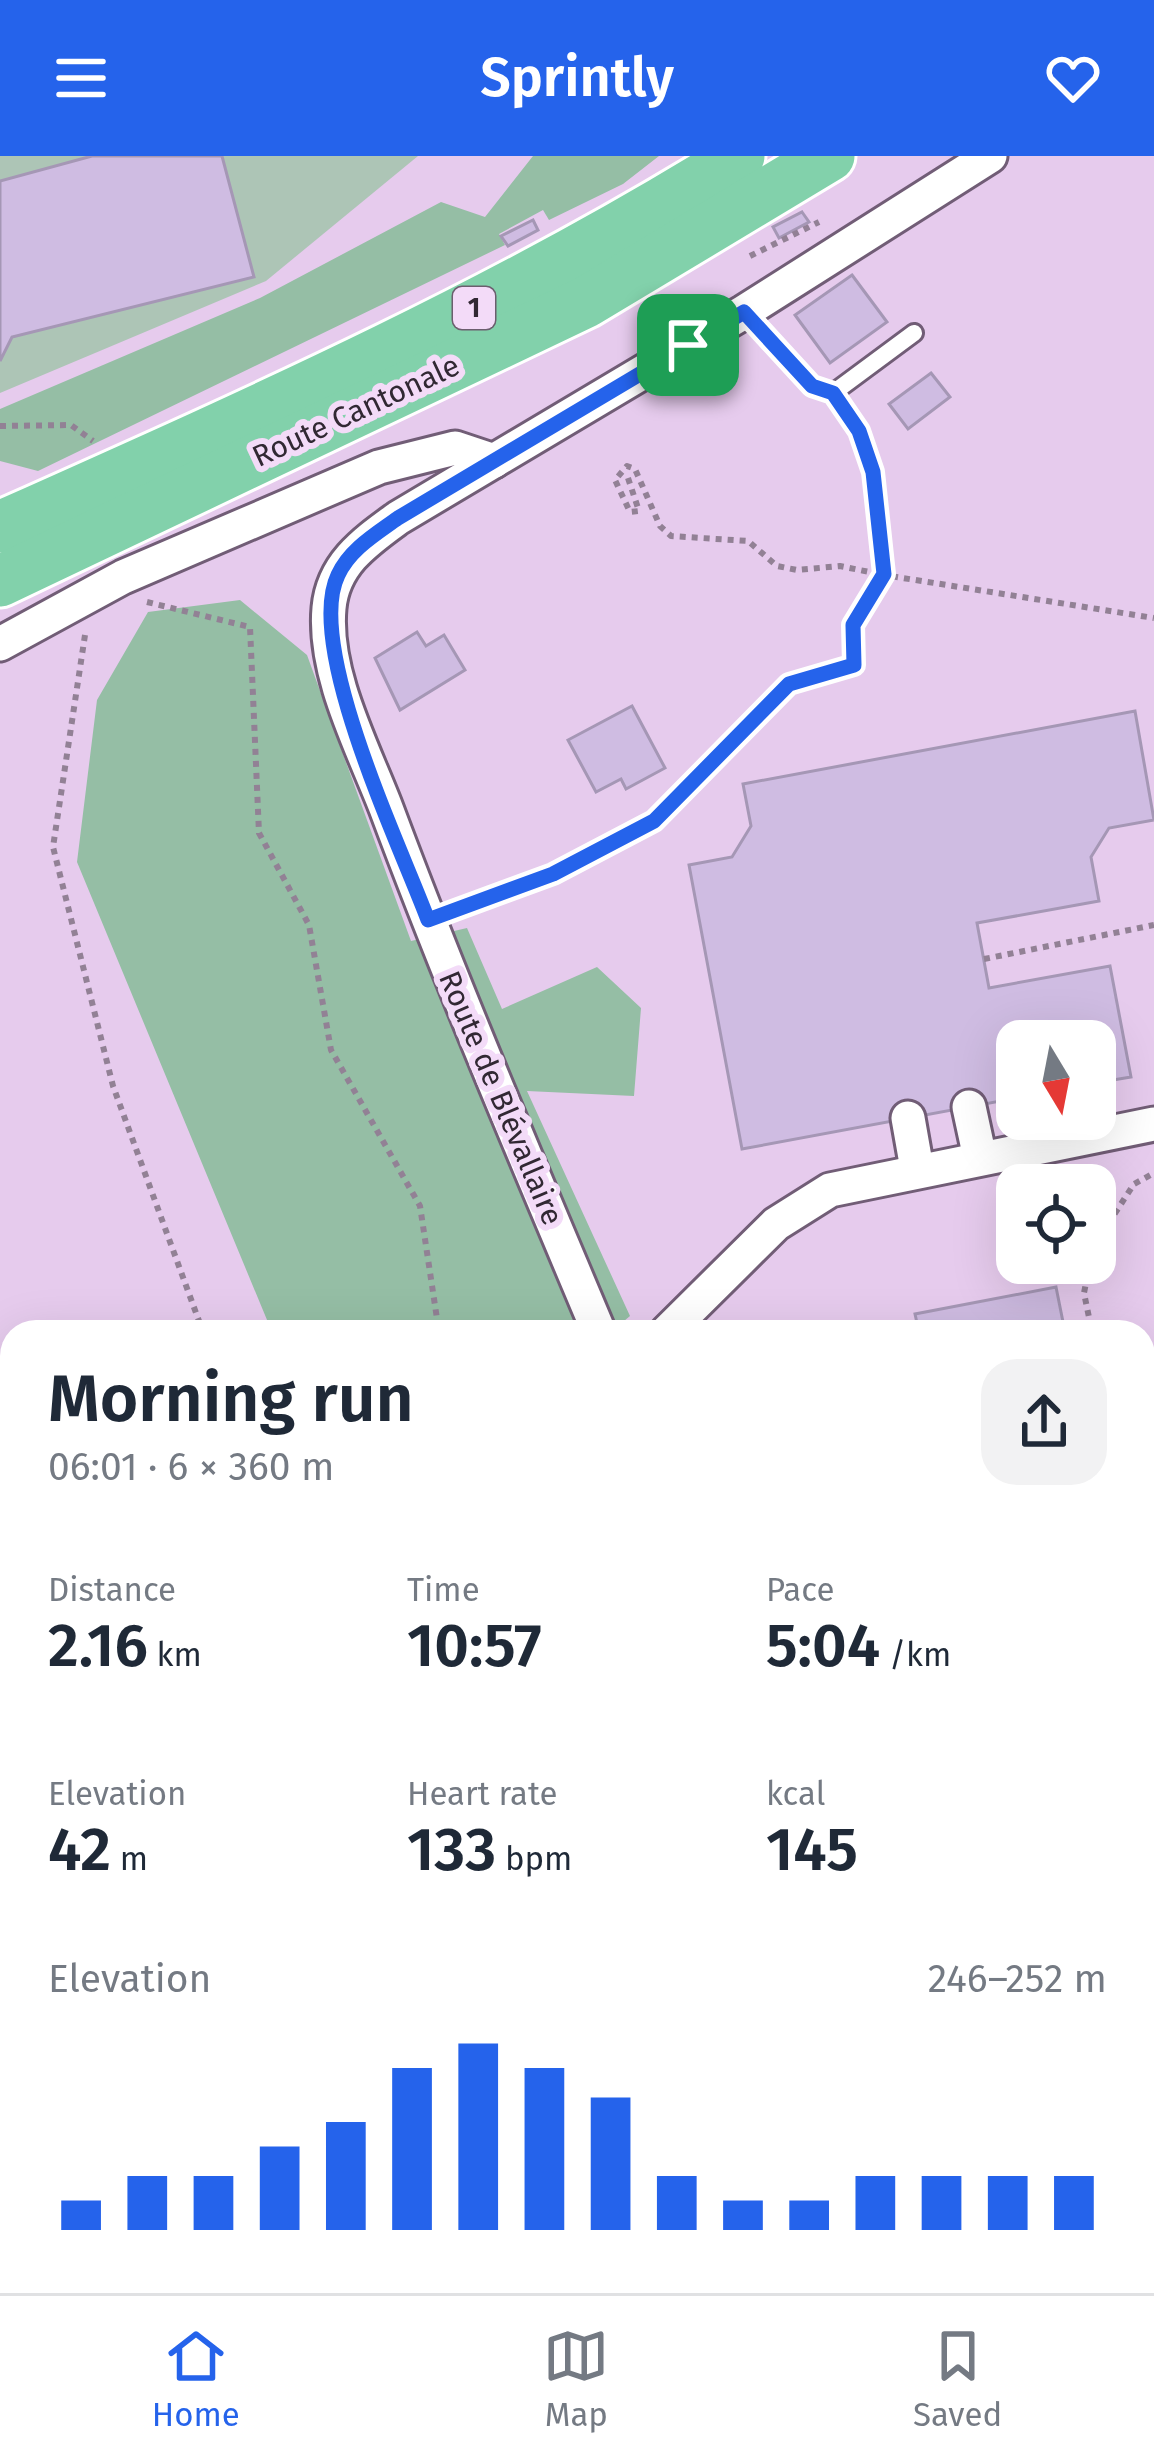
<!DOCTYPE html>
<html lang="en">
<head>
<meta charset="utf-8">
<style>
	body { margin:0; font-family:"Fira Sans",sans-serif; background:#f2f2f3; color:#1f2937; height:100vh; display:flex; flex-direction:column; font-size:45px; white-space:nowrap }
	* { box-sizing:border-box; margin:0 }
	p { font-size:39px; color:#747a83 }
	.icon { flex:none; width:66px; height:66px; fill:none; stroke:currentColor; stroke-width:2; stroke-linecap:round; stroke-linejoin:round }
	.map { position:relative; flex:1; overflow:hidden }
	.details { position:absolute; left:0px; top:1164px; width:1155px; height:975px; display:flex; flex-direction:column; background:#fff; border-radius:36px 36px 0 0; box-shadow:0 12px 48px #0002 }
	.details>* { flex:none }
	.needle { width:78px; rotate:170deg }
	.buttons { position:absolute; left:996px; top:864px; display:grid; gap:24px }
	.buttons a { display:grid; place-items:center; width:120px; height:120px; border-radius:24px; background:#fff; box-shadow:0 12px 48px #0002; font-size:60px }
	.pin { position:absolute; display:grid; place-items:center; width:102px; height:102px; color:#fff; margin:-51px; border-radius:24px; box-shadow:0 6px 18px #0006 }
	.round { display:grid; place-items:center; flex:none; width:126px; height:126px; border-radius:36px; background:#f2f2f3 }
	.headline { display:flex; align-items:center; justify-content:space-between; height:204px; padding:0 48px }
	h1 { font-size:66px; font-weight:600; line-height:90px }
	.figures { display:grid; grid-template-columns:repeat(3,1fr); gap:18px; height:204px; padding:12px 48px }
	.figures div { display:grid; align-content:center }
	.figures b { font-size:60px; font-weight:600 }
	.figures small { font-size:33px; font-weight:400 }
	.figures p { font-size:33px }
	.chart { height:336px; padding:24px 48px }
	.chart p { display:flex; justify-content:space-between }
	.chart svg { width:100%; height:216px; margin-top:12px; stroke:#2563eb; stroke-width:6 }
	header { display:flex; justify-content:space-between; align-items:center; height:156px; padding:0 48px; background:#2563eb; color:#fff; font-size:54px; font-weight:600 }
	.menu { display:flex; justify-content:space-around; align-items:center; height:168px; border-top:3px solid #e0e1e3; background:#fff; font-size:33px; color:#747a83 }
	.menu a { display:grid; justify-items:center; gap:6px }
	.menu .current { color:#2563eb }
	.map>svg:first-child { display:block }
</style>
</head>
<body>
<header><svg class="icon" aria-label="menu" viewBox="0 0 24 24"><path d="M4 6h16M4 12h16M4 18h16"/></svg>Sprintly<svg class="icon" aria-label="heart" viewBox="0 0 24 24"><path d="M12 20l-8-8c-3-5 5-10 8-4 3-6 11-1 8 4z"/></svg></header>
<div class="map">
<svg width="1154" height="2137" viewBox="0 0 1154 2137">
	<rect width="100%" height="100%" fill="#f3dbf8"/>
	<path fill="#e6cbed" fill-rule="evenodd" d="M0,0H1154V2137H0ZM1017,885H1095V963H1017ZM1017,1029H1095V1107H1017ZM12,1176H1143V2127H12Z"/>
	<g fill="#adc5b6">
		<polygon points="0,0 418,0 266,125 0,237"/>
		<polygon points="0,1468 12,1468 12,1809 0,1816"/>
	</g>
	<g fill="#95bea5">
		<polygon points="533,0 659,0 623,28 549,64 543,54 499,78 505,89 38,315 0,305 0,253 260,142 441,46 485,61"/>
		<polygon points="240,444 307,499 411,785 467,772 502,853 597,811 641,852 634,940 527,935 630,1160 611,1176 272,1176 77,706 97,544 148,456"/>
		<polygon points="1154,1812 1154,2137 431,2137 439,2127 1143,2127 1143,1825"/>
	</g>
	<g fill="#cfbce2" stroke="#a597b5" stroke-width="3">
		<polygon points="92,0 222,0 254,121 12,181 0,205 0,25"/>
		<polygon points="802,56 809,66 779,82 773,71"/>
		<polygon points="533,64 538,74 508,90 501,80"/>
		<polygon points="852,119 887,166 830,207 795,159"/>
		<polygon points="931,217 950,241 908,273 889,248"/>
		<polygon points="417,476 426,490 444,479 465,514 400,554 375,502"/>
		<polygon points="632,550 665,612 626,633 621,623 596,636 568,584"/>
		<polygon points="1135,555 1154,664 1109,672 1091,701 1099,745 977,767 989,832 1110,810 1131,921 1095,927 1095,885 1017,885 1017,942 742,993 689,709 732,701 751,670 743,628"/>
		<polygon points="1056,1131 1065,1176 919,1176 915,1158"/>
		<polygon points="1144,1602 1154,1675 1143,1676 1143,1602"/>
		<polygon points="1154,1689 1154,1742 1143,1744 1143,1691"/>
		<polygon points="11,1867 12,1904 0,1912 0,1876"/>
		<polygon points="12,1904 12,2127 141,2127 127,2137 0,2137 0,1912"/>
		<polygon points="141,2127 341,2127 334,2137 127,2137"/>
	</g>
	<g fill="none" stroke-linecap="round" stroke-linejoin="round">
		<polyline stroke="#ccb7d1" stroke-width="33" stroke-dasharray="33 16" stroke-linecap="butt" points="0,1893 12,1884"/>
		<g stroke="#715d76" stroke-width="22">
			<g id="lane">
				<polyline points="744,156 812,230 833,237 914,177"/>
				<polyline points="428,764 553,718 654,665 789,528 854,509"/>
				<polyline points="1143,1778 1154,1770"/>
			</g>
		</g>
		<g stroke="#715d76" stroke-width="39">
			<g id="street">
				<polyline points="0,488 123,421 379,311 455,292 494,305"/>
				<polyline points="969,951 980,1002"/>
				<polyline points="908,962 917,1013"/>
				<path d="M599,1176C526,1002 452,829 386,652C363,592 323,518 329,452C333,408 365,386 398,362L744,156L990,0"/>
				<polyline points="667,1176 776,1068 830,1034 1154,968"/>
				<polyline points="0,1456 12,1455"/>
			</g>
		</g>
		<g stroke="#fff" stroke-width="57">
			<g id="primary">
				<path d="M0,371C253,258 504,147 739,0"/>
				<polyline points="0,425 586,146 829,0"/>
			</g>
		</g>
		<g stroke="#928195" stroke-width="6" stroke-dasharray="6 6" stroke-linecap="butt">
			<polyline points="750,100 819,66"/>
			<polyline points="0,270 71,269 93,285"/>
			<path d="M628,322L639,355L630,356L615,324L627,310L635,313L660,370L671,380L748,385L777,410L797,414L840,410L884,419C878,364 881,302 845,257"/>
			<polyline points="147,446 250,471 259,677 309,769 331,894 420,1050 439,1176"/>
			<polyline points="85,479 53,691 113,930 203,1176"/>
			<polyline points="853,486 853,469 884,419 1154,462"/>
			<polyline points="984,803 1154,769"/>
			<polyline points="1095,1088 1134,1028 1154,1017"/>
			<polyline points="1090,1107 1084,1137 1092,1176"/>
			<polyline points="0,1840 12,1831"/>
			<polyline points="0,1919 12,1911"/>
			<polyline points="1143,1989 1154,1983"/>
			<polyline points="1080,2127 1089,2137"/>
			<polyline points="415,2137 424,2127"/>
		</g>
		<use href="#lane" stroke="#fff" stroke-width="16"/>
		<use href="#street" stroke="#fff" stroke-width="33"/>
		<use href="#primary" stroke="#82d1ab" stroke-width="51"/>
	</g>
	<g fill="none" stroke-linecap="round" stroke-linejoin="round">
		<g stroke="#fff" stroke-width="24">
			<path id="route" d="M744,156L812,230L833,237L859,275L873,316L884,418L853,469L854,509L789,528L654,665L553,718L428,764C400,689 304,489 338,419C350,393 376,378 398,362Z"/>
		</g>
		<use href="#route" stroke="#2563eb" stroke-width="15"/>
	</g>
	<g text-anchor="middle" stroke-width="12" stroke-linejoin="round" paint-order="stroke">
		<rect fill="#f3dbf8" stroke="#6b5e6e" stroke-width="3" x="453" y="131" width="42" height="42" rx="9"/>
		<g font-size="27" font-weight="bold" fill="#312833">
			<text x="474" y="161">1</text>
		</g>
		<g font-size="30" fill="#312833" stroke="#f3dbf8">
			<text transform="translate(356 255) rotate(-25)" y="10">Route Cantonale</text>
			<text transform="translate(501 942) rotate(67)" y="10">Route de Blévallaire</text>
		</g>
	</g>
</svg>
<div class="buttons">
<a><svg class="needle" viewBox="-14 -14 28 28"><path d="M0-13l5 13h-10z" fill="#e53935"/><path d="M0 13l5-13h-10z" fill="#747a83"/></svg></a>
<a><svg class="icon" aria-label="locate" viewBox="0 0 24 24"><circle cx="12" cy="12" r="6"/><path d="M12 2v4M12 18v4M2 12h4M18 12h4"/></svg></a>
</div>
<div class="pin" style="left:688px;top:189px;background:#1e9e55"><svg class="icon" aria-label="arrive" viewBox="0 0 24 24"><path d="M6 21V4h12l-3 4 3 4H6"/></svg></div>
<section class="details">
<div class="headline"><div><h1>Morning run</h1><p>06:01 · 6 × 360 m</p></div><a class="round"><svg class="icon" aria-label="share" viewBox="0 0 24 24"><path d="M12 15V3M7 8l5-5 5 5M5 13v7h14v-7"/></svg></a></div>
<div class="figures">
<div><p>Distance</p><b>2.16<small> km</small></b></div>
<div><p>Time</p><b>10:57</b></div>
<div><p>Pace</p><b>5:04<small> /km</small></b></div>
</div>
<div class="figures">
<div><p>Elevation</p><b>42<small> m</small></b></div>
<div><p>Heart rate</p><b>133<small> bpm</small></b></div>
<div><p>kcal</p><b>145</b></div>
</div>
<div class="chart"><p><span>Elevation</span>246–252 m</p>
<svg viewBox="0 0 160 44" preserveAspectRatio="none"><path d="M5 44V38M15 44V33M25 44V33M35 44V27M45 44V22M55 44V11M65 44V6M75 44V11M85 44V17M95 44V33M105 44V38M115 44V38M125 44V33M135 44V33M145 44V33M155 44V33"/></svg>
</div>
</section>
</div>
<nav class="menu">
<a class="current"><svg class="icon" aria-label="home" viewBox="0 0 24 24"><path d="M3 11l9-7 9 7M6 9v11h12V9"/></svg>Home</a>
<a><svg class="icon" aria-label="map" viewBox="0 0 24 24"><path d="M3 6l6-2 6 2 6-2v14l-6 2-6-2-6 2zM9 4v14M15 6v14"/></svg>Map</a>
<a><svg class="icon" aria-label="saved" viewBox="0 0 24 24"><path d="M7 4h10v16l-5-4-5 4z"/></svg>Saved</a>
</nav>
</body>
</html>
